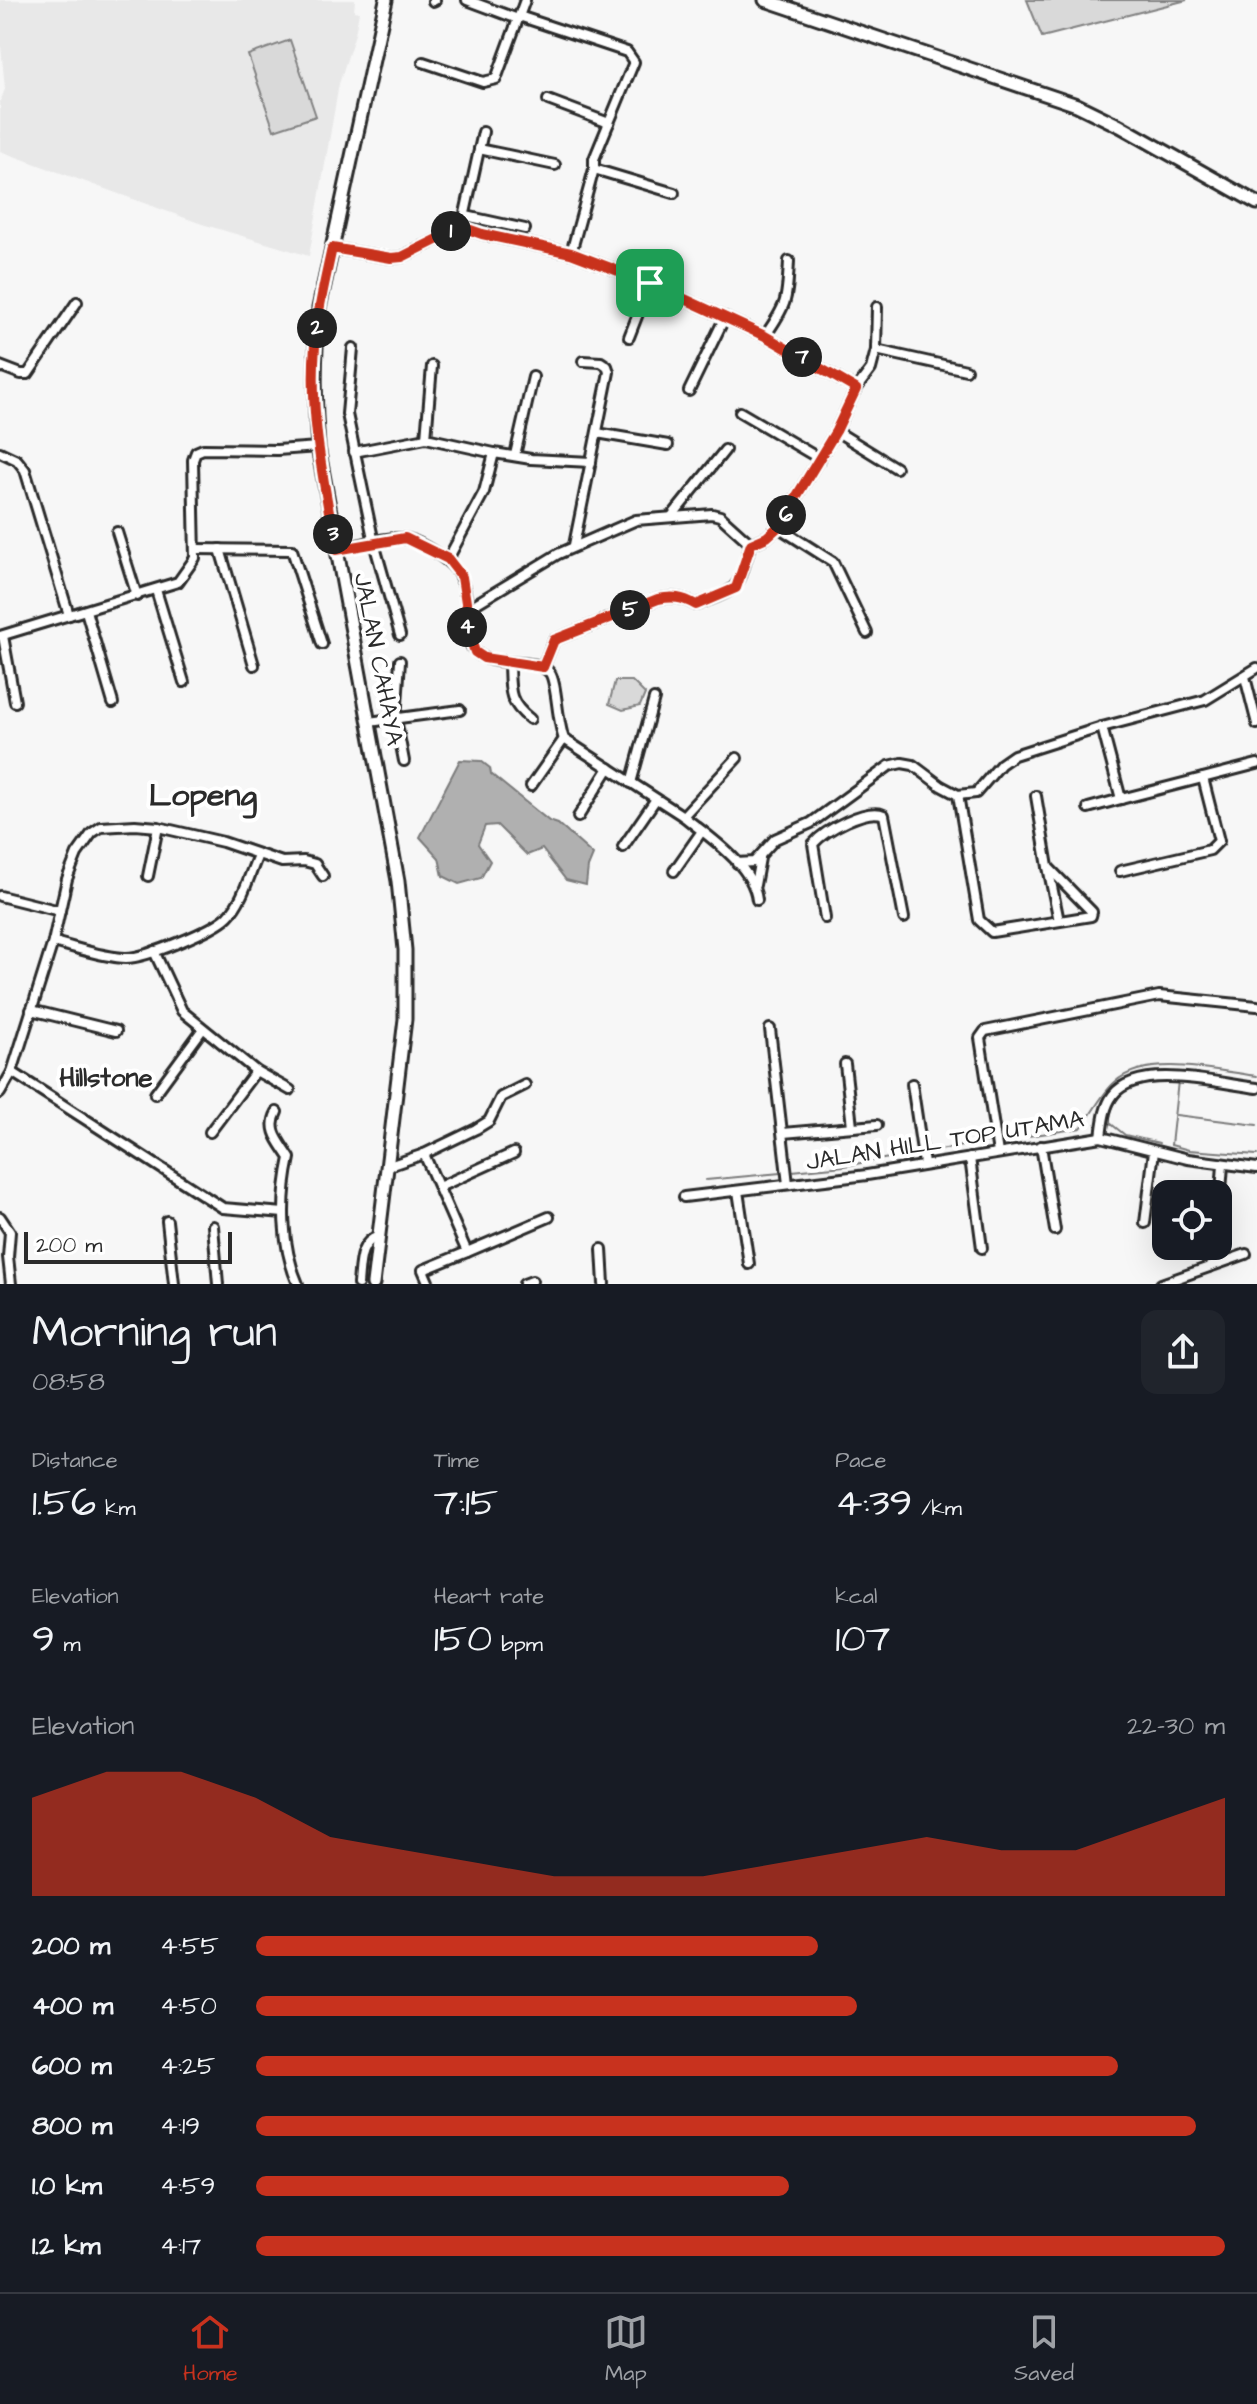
<!DOCTYPE html>
<html lang="en">
<head>
<meta charset="utf-8">
<style>
	body { margin:0; font-family:"Architects Daughter",sans-serif; background:#20242c; color:#f1f3f6; height:100vh; display:flex; flex-direction:column; font-size:30px; white-space:nowrap }
	* { box-sizing:border-box; margin:0 }
	p { font-size:26px; color:#9ea1a6 }
	.icon { flex:none; width:44px; height:44px; fill:none; stroke:currentColor; stroke-width:2; stroke-linecap:round; stroke-linejoin:round }
	.map { position:relative; height:1284px; overflow:hidden }
	.drawer { display:flex; flex-direction:column; background:#171b24; flex:1 }
	.drawer>* { flex:none }
	.tools { position:absolute; left:1152px; top:1180px; display:grid; gap:16px }
	.tools a { display:grid; place-items:center; width:80px; height:80px; border-radius:16px; background:#171b24; box-shadow:0 8px 32px #0002; font-size:40px }
	.scale { position:absolute; left:24px; bottom:20px; width:208px; box-sizing:border-box; padding-left:8px; border:4px solid #2b2b2b; border-top:0; font-size:22px; line-height:28px; white-space:nowrap; color:#2b2b2b; -webkit-text-stroke:6px #fff; paint-order:stroke }
	.pin { position:absolute; display:grid; place-items:center; width:68px; height:68px; color:#fff; margin:-34px; border-radius:16px; box-shadow:0 4px 12px #0006 }
	.km { position:absolute; width:40px; height:40px; margin:-20px; border-radius:50%; background:#222; color:#fff; font-size:22px; line-height:40px; text-align:center }
	.round { display:grid; place-items:center; flex:none; width:84px; height:84px; border-radius:16px; background:#20242c }
	.headline { display:flex; align-items:center; justify-content:space-between; height:136px; padding:0 32px }
	h1 { font-size:44px; font-weight:600; line-height:60px }
	.metrics { display:grid; grid-template-columns:repeat(3,1fr); gap:12px; height:136px; padding:8px 32px }
	.metrics div { display:grid; align-content:center }
	.metrics b { font-size:40px; font-weight:600 }
	.metrics small { font-size:22px; font-weight:400 }
	.metrics p { font-size:22px }
	.chart { height:224px; padding:16px 32px }
	.chart p { display:flex; justify-content:space-between }
	.chart svg { width:100%; height:144px; margin-top:8px; fill:#c8321e; opacity:.7 }
	ul { padding:0 32px; list-style:none; font-size:26px }
	li { display:grid; grid-template-columns:128px 96px 1fr; align-items:center; height:60px }
	li i { height:20px; border-radius:10px; background:#c8321e }
	.menu { display:flex; justify-content:space-around; align-items:center; height:112px; border-top:2px solid #363941; background:#171b24; font-size:22px; color:#9ea1a6 }
	.menu a { display:grid; justify-items:center; gap:4px }
	.menu .active { color:#c8321e }
	.map>svg:first-child { display:block }
</style>
</head>
<body>
<div class="map">
<svg width="1257" height="1284" viewBox="0 0 1257 1284">
	<rect width="100%" height="100%" fill="#f7f7f7"/>
	<filter id="ink" filterUnits="userSpaceOnUse"><feTurbulence type="fractalNoise" baseFrequency=".0125" numOctaves="2"/><feDisplacementMap in="SourceGraphic" scale="16" xChannelSelector="R" yChannelSelector="G"/><feConvolveMatrix kernelMatrix="1 2 1 2 8 2 1 2 1" color-interpolation-filters="sRGB"/></filter>
	<g filter="url(#ink)">
		<polygon fill="#e8e8e8" points="0,0 355,0 354,11 359,12 355,34 339,84 309,256 202,224 0,151 0,102 5,89 0,36"/>
		<g fill="#d9d9d9" stroke="#828282" stroke-width="2">
			<polygon points="1027,0 1187,0 1042,37"/>
			<polygon points="290,40 316,116 274,130 248,55"/>
			<polygon points="615,681 632,681 645,694 640,706 623,710 609,704"/>
		</g>
		<polygon fill="#b0b0b0" stroke="#7b7b7b" stroke-width="2" points="460,760 481,761 490,768 491,774 549,821 558,824 593,855 588,867 586,885 566,880 542,849 527,855 497,825 485,826 478,844 490,861 481,878 459,884 443,876 439,858 420,837"/>
		<g fill="none" stroke-linecap="round" stroke-linejoin="round">
			<g stroke="#7b7b7b" stroke-width="2">
				<polyline points="1187,1082 1208,1085"/>
				<path d="M1126,1090C1117,1098 1109,1110 1110,1123L1125,1135L1159,1143"/>
				<polyline points="1176,1115 1257,1125"/>
				<path d="M1002,1140L1081,1128C1092,1114 1102,1093 1115,1082C1146,1053 1219,1071 1257,1076"/>
				<polyline points="1171,1145 1178,1081 1180,1081"/>
				<polyline points="1171,1145 1189,1150 1257,1155"/>
				<polyline points="928,1152 991,1141"/>
				<polyline points="792,1171 844,1166 917,1153"/>
				<polyline points="706,1180 781,1173"/>
			</g>
			<g stroke="#2b2b2b" stroke-width="14">
				<g id="street">
					<polyline points="467,0 518,19"/>
					<polyline points="433,1 435,0"/>
					<polyline points="519,16 627,52 634,62 594,159 594,169 571,253"/>
					<polyline points="423,62 483,82 496,79 525,0"/>
					<polyline points="548,100 609,123"/>
					<polyline points="479,149 555,165"/>
					<polyline points="594,169 674,193"/>
					<polyline points="466,216 525,229"/>
					<polyline points="462,227 483,132"/>
					<polyline points="332,248 391,258 402,257 462,227 482,234 571,253 650,283 765,336 856,389"/>
					<path d="M765,336C788,303 787,300 789,261"/>
					<polyline points="629,337 650,283"/>
					<polyline points="353,348 347,414 374,543 400,635"/>
					<polyline points="876,350 966,370"/>
					<polyline points="0,366 21,374 28,374 77,302"/>
					<polyline points="689,391 725,317"/>
					<polyline points="740,412 820,459"/>
					<polyline points="836,431 896,468"/>
					<polyline points="597,433 668,445"/>
					<polyline points="426,438 432,366"/>
					<polyline points="0,452 17,460 25,470 69,615"/>
					<polyline points="354,452 426,438 494,453"/>
					<polyline points="515,455 533,377"/>
					<polyline points="672,516 725,450"/>
					<polyline points="778,527 833,562 867,633"/>
					<polyline points="117,532 137,596"/>
					<polyline points="574,545 609,372 607,366 601,362 583,361"/>
					<polyline points="195,549 292,550 322,644"/>
					<polyline points="220,549 254,665"/>
					<path d="M336,550C357,546 382,537 403,538C411,539 419,543 426,547C456,564 465,574 467,609C468,623 465,640 475,651C490,670 536,655 550,673C557,683 557,722 564,739L683,816C709,837 753,865 757,900"/>
					<polyline points="448,559 484,492 494,453 531,459 591,462"/>
					<polyline points="156,590 184,682"/>
					<polyline points="467,609 558,554 636,520 712,514 720,516 751,544 767,537 778,527 836,431 856,389 871,369 876,350 877,307"/>
					<polyline points="86,611 113,703"/>
					<polyline points="0,636 178,582 195,558 193,460 196,452 203,449 277,450 318,447"/>
					<polyline points="3,636 15,702"/>
					<polyline points="400,661 396,719 404,761"/>
					<path d="M509,662C510,689 507,701 530,719"/>
					<path d="M543,667L554,640L658,599C673,596 682,597 696,605C743,587 736,591 751,544"/>
					<polyline points="1245,677 1257,724"/>
					<polyline points="369,722 460,710"/>
					<polyline points="1102,727 1121,799 1257,764"/>
					<polyline points="631,783 654,699"/>
					<polyline points="531,786 564,739"/>
					<polyline points="958,795 976,793 1001,764 1014,755 1102,727 1205,700 1257,668"/>
					<polyline points="1088,808 1121,799"/>
					<polyline points="683,816 737,758"/>
					<polyline points="578,817 609,768"/>
					<polyline points="623,847 656,799"/>
					<polyline points="737,863 754,862 775,839 811,823 889,766 902,763 913,765 941,786 958,795 979,920 992,932 1091,916 1092,912 1048,867 1036,796"/>
					<polyline points="1048,867 1059,921"/>
					<polyline points="674,871 702,831"/>
					<polyline points="1120,871 1210,850 1219,841 1203,778"/>
					<polyline points="148,876 158,827"/>
					<polyline points="755,885 760,858"/>
					<polyline points="0,896 60,911"/>
					<path d="M825,918L813,844C825,830 867,807 884,815L904,918"/>
					<path d="M53,942C74,947 105,958 126,958C146,958 214,930 228,916C243,901 250,873 258,855"/>
					<polyline points="154,951 182,1011 256,1071 290,1090"/>
					<polyline points="31,1010 116,1031"/>
					<polyline points="770,1029 788,1184"/>
					<polyline points="845,1064 852,1126"/>
					<polyline points="912,1084 924,1164"/>
					<polyline points="0,1093 12,1072"/>
					<polyline points="155,1094 202,1030"/>
					<path d="M277,1112C267,1130 280,1142 290,1158C281,1199 281,1245 298,1284"/>
					<polyline points="210,1132 256,1071"/>
					<polyline points="783,1133 877,1125"/>
					<path d="M1101,1137C1103,1122 1104,1107 1113,1095C1139,1062 1221,1084 1257,1088"/>
					<polyline points="1041,1146 1055,1230"/>
					<polyline points="998,1153 980,1038 985,1031 1159,996 1257,1006"/>
					<polyline points="424,1154 467,1252 423,1270 429,1284"/>
					<polyline points="970,1158 982,1248"/>
					<polyline points="386,1167 424,1154 476,1129 489,1121 501,1097 525,1085"/>
					<polyline points="439,1187 514,1153"/>
					<polyline points="738,1191 749,1264"/>
					<polyline points="684,1197 867,1175 1101,1137 1188,1159 1257,1168"/>
					<polyline points="284,1213 223,1208 12,1072 53,942 67,879 77,854 92,833 101,827 135,825 158,827 223,842 282,862 304,861 315,864 323,876"/>
					<polyline points="0,1217 10,1232 8,1257 11,1284"/>
					<polyline points="1219,1217 1223,1165"/>
					<polyline points="167,1221 174,1284"/>
					<polyline points="1145,1223 1154,1151"/>
					<polyline points="213,1226 218,1284"/>
					<polyline points="602,1249 604,1284"/>
					<polyline points="467,1252 549,1217"/>
					<path d="M358,1284C360,1266 358,1242 379,1236"/>
					<polyline points="524,1284 532,1281"/>
					<polyline points="1161,1284 1246,1254"/>
				</g>
			</g>
			<g stroke="#2b2b2b" stroke-width="17">
				<g id="secondary">
					<polyline points="765,0 1077,105 1120,126 1257,203"/>
					<path d="M373,1284L405,1019V950L398,881L318,447C314,400 314,355 319,308L386,0"/>
				</g>
			</g>
			<use href="#street" stroke="#fff" stroke-width="8"/>
			<use href="#secondary" stroke="#fff" stroke-width="11"/>
		</g>
	</g>
	<g fill="none" stroke-linecap="round" stroke-linejoin="round" filter="url(#ink)">
		<g stroke="#fff" stroke-width="16">
			<path id="route" d="M462,227L482,234L571,253L650,283L765,336L856,389L836,431L778,527L767,537L751,544L736,588L696,605C682,597 673,596 658,599L554,640L543,667L484,658L475,652L467,629V609L462,577L448,559L405,538L336,550C324,483 309,415 315,346C317,313 325,281 332,248L391,258L402,257Z"/>
		</g>
		<use href="#route" stroke="#c8321e" stroke-width="10"/>
	</g>
	<g text-anchor="middle" stroke-width="8" stroke-linejoin="round" paint-order="stroke">
		<g font-size="24" fill="#2b2b2b" stroke="#fff">
			<text transform="translate(379 659) rotate(79)" y="8">JALAN CAHAYA</text>
			<text transform="translate(945 1140) rotate(-9)" y="8">JALAN HILL TOP UTAMA</text>
		</g>
		<g font-size="26" font-weight="bold" fill="#2b2b2b" stroke="#fff">
			<text x="106" y="1086">Hillstone</text>
		</g>
		<g font-size="32" font-weight="bold" fill="#2b2b2b" stroke="#fff">
			<text x="203" y="805">Lopeng</text>
		</g>
	</g>
</svg>
<div class="tools">
<a><svg class="icon" aria-label="locate" viewBox="0 0 24 24"><circle cx="12" cy="12" r="6"/><path d="M12 2v4M12 18v4M2 12h4M18 12h4"/></svg></a>
</div>
<div class="scale">200 m</div>
<div class="pin" style="left:650px;top:283px;background:#1e9e55"><svg class="icon" aria-label="arrive" viewBox="0 0 24 24"><path d="M6 21V4h12l-3 4 3 4H6"/></svg></div>
<b class="km" style="left:451px;top:231px">1</b>
<b class="km" style="left:317px;top:328px">2</b>
<b class="km" style="left:333px;top:534px">3</b>
<b class="km" style="left:467px;top:627px">4</b>
<b class="km" style="left:630px;top:610px">5</b>
<b class="km" style="left:786px;top:515px">6</b>
<b class="km" style="left:802px;top:357px">7</b>
</div>
<section class="drawer">
<div class="headline"><div><h1>Morning run</h1><p>08:58</p></div><a class="round"><svg class="icon" aria-label="share" viewBox="0 0 24 24"><path d="M12 15V3M7 8l5-5 5 5M5 13v7h14v-7"/></svg></a></div>
<div class="metrics">
<div><p>Distance</p><b>1.56<small> km</small></b></div>
<div><p>Time</p><b>7:15</b></div>
<div><p>Pace</p><b>4:39<small> /km</small></b></div>
</div>
<div class="metrics">
<div><p>Elevation</p><b>9<small> m</small></b></div>
<div><p>Heart rate</p><b>150<small> bpm</small></b></div>
<div><p>kcal</p><b>107</b></div>
</div>
<div class="chart"><p><span>Elevation</span>22–30 m</p>
<svg viewBox="0 0 160 44" preserveAspectRatio="none"><path d="M0 44V14L10 6L20 6L30 14L40 26L50 30L60 34L70 38L80 38L90 38L100 34L110 30L120 26L130 30L140 30L150 22L160 14V44z"/></svg>
</div>
<ul>
<li><b>200 m</b>4:55<i style="width:58%"></i></li>
<li><b>400 m</b>4:50<i style="width:62%"></i></li>
<li><b>600 m</b>4:25<i style="width:89%"></i></li>
<li><b>800 m</b>4:19<i style="width:97%"></i></li>
<li><b>1.0 km</b>4:59<i style="width:55%"></i></li>
<li><b>1.2 km</b>4:17<i style="width:100%"></i></li>
</ul>
</section>
<nav class="menu">
<a class="active"><svg class="icon" aria-label="home" viewBox="0 0 24 24"><path d="M3 11l9-7 9 7M6 9v11h12V9"/></svg>Home</a>
<a><svg class="icon" aria-label="map" viewBox="0 0 24 24"><path d="M3 6l6-2 6 2 6-2v14l-6 2-6-2-6 2zM9 4v14M15 6v14"/></svg>Map</a>
<a><svg class="icon" aria-label="saved" viewBox="0 0 24 24"><path d="M7 4h10v16l-5-4-5 4z"/></svg>Saved</a>
</nav>
</body>
</html>
